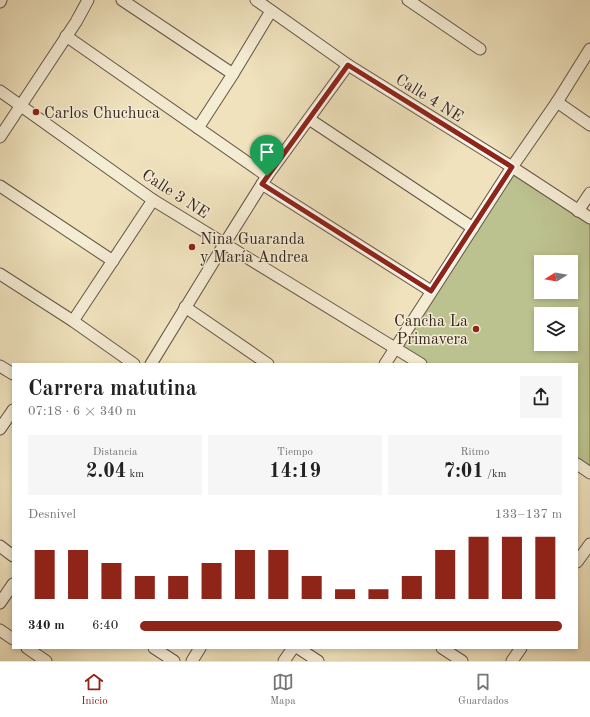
<!DOCTYPE html>
<html lang="es">
<head>
<meta charset="utf-8">
<style>
	body { margin:0; font-family:"Old Standard TT",serif; background:#f6f6f6; color:#222; height:100vh; display:flex; flex-direction:column; font-size:15px; white-space:nowrap }
	* { box-sizing:border-box; margin:0 }
	p { font-size:13px; color:#767676 }
	.icon { flex:none; width:22px; height:22px; fill:none; stroke:currentColor; stroke-width:2; stroke-linecap:round; stroke-linejoin:round }
	.map { position:relative; flex:1; overflow:hidden }
	.drawer { position:absolute; left:12px; top:363px; width:566px; height:286px; display:flex; flex-direction:column; background:#fff; border-radius:0px; box-shadow:0 2px 6px #0003 }
	.drawer>* { flex:none }
	.needle { width:26px; rotate:259deg }
	.fabs { position:absolute; left:534px; top:255px; display:grid; gap:8px }
	.fabs a { display:grid; place-items:center; width:44px; height:44px; border-radius:0px; background:#fff; box-shadow:0 2px 6px #0003; font-size:20px }
	.pin { position:absolute; display:grid; place-items:center; width:34px; height:34px; color:#fff; margin:-41px -17px; border-radius:50% 50% 50% 0; rotate:-45deg; box-shadow:0 0 4px #0007 }
	.pin .icon { rotate:45deg }
	.round { display:grid; place-items:center; flex:none; width:42px; height:42px; border-radius:0px; background:#f6f6f6 }
	.summary { display:flex; align-items:center; justify-content:space-between; height:68px; padding:0 16px }
	h1 { font-size:22px; font-weight:800; line-height:30px }
	.figures { display:grid; grid-template-columns:repeat(3,1fr); gap:6px; height:68px; padding:4px 16px }
	.figures div { display:grid; align-content:center; border-radius:0px; background:#f6f6f6; text-align:center }
	.figures b { font-size:20px; font-weight:800 }
	.figures small { font-size:11px; font-weight:400 }
	.figures p { font-size:11px }
	.chart { height:112px; padding:8px 16px }
	.chart p { display:flex; justify-content:space-between }
	.chart svg { width:100%; height:72px; margin-top:4px; stroke:#8f2418; stroke-width:6 }
	ul { padding:0 16px; list-style:none; font-size:13px }
	li { display:grid; grid-template-columns:64px 48px 1fr; align-items:center; height:30px }
	li i { height:10px; border-radius:5px; background:#8f2418 }
	.tabs { display:flex; justify-content:space-around; align-items:center; height:56px; border-top:1px solid #e0e0e0; background:#fff; font-size:11px; color:#767676 }
	.tabs a { display:grid; justify-items:center; gap:2px }
	.tabs .active { color:#8f2418 }
	.map>svg:first-child { display:block }
</style>
</head>
<body>
<div class="map">
<svg width="590" height="661" viewBox="0 0 590 661">
	<rect width="100%" height="100%" fill="#efe2bd"/>
	<filter id="stains"><feTurbulence type="fractalNoise" baseFrequency=".005" numOctaves="4"/><feColorMatrix values="0 0 0 0 .2 0 0 0 0 .09 0 0 0 0 .02 0 0 0 .5 -.17"/></filter>
	<radialGradient id="worn" r=".72"><stop offset=".6" stop-color="#630" stop-opacity="0"/><stop offset="1" stop-color="#630" stop-opacity=".3"/></radialGradient>
	<path fill="#bcc28f" stroke="#797458" fill-rule="evenodd" d="M514,164L590,218V468L577,460V364H427L400,347ZM541,262H571V292H541ZM541,314H571V344H541Z"/>
	<g fill="none" stroke-linecap="round" stroke-linejoin="round">
		<g stroke="#645547" stroke-width="13">
			<g id="minor">
				<polyline points="122,0 233,74"/>
				<polyline points="256,0 348,65 512,167 590,218"/>
				<polyline points="408,0 480,49"/>
				<polyline points="0,2 1,0"/>
				<polyline points="66,36 267,176"/>
				<polyline points="0,91 153,200 421,364"/>
				<polyline points="557,102 590,125"/>
				<polyline points="309,119 473,228"/>
				<polyline points="198,128 233,74 271,11"/>
				<polyline points="0,137 76,22 88,0"/>
				<polyline points="262,184 431,291"/>
				<polyline points="0,186 113,261"/>
				<polyline points="578,211 590,193"/>
				<polyline points="0,274 73,321 134,364"/>
				<polyline points="185,307 268,364"/>
				<polyline points="73,321 153,200"/>
				<polyline points="151,364 225,243 267,176 348,65"/>
				<polyline points="385,364 512,167 557,102 590,49"/>
				<polyline points="0,366 13,374"/>
				<polyline points="0,429 13,410"/>
				<polyline points="577,464 590,473"/>
				<polyline points="0,546 13,556"/>
				<polyline points="577,562 590,544"/>
				<polyline points="0,603 13,584"/>
				<polyline points="0,630 13,639"/>
				<polyline points="27,648 46,661"/>
				<polyline points="154,648 174,661"/>
				<polyline points="298,648 318,661"/>
				<polyline points="442,648 462,661"/>
				<polyline points="192,661 200,648"/>
				<polyline points="284,661 293,648"/>
				<polyline points="512,661 521,648"/>
			</g>
		</g>
		<use href="#minor" stroke="#f5ecd4" stroke-width="11"/>
	</g>
	<g fill="none" stroke-linecap="round" stroke-linejoin="round">
		<g stroke="#fff" stroke-width="8">
			<polygon id="route" points="348,65 512,167 431,291 262,184"/>
		</g>
		<use href="#route" stroke="#8f2418" stroke-width="5"/>
	</g>
	<g fill="#8f2418" stroke="#f5ecd4" stroke-width="1.5">
		<circle cx="36" cy="112" r="4"/>
		<circle cx="192" cy="247" r="4"/>
		<circle cx="476" cy="329" r="4"/>
	</g>
	<g text-anchor="middle" stroke-width="3" stroke-linejoin="round" paint-order="stroke">
		<g font-size="16" fill="#362620" stroke="#f5ecd4">
			<text transform="translate(430 97) rotate(32)" y="6">Calle 4 NE</text>
			<text transform="translate(176 193) rotate(33)" y="6">Calle 3 NE</text>
		</g>
		<g font-size="16" fill="#362620" stroke="#f5ecd4" text-anchor="start">
			<text x="44" y="118">Carlos Chuchuca</text>
			<text x="200" y="244">Nina Guaranda<tspan x="200" dy="18">y María Andrea</tspan></text>
			<text x="468" y="326" text-anchor="end">Cancha La<tspan x="468" dy="18">Primavera</tspan></text>
		</g>
	</g>
	<rect width="100%" height="100%" filter="url(#stains)"/>
	<rect width="100%" height="100%" fill="url(#worn)"/>
</svg>
<div class="fabs">
<a><svg class="needle" viewBox="-14 -14 28 28"><path d="M0-13l5 13h-10z" fill="#e53935"/><path d="M0 13l5-13h-10z" fill="#767676"/></svg></a>
<a><svg class="icon" aria-label="layers" viewBox="0 0 24 24"><path d="M12 4l9 5-9 5-9-5zM3 14l9 5 9-5"/></svg></a>
</div>
<div class="pin" style="left:267px;top:176px;background:#1e9e55"><svg class="icon" aria-label="arrive" viewBox="0 0 24 24"><path d="M6 21V4h12l-3 4 3 4H6"/></svg></div>
<section class="drawer">
<div class="summary"><div><h1>Carrera matutina</h1><p>07:18 · 6 × 340 m</p></div><a class="round"><svg class="icon" aria-label="share" viewBox="0 0 24 24"><path d="M12 15V3M7 8l5-5 5 5M5 13v7h14v-7"/></svg></a></div>
<div class="figures">
<div><p>Distancia</p><b>2.04<small> km</small></b></div>
<div><p>Tiempo</p><b>14:19</b></div>
<div><p>Ritmo</p><b>7:01<small> /km</small></b></div>
</div>
<div class="chart"><p><span>Desnivel</span>133–137 m</p>
<svg viewBox="0 0 160 44" preserveAspectRatio="none"><path d="M5 44V14M15 44V14M25 44V22M35 44V30M45 44V30M55 44V22M65 44V14M75 44V14M85 44V30M95 44V38M105 44V38M115 44V30M125 44V14M135 44V6M145 44V6M155 44V6"/></svg>
</div>
<ul>
<li><b>340 m</b>6:40<i style="width:100%"></i></li>
</ul>
</section>
</div>
<nav class="tabs">
<a class="active"><svg class="icon" aria-label="home" viewBox="0 0 24 24"><path d="M3 11l9-7 9 7M6 9v11h12V9"/></svg>Inicio</a>
<a><svg class="icon" aria-label="map" viewBox="0 0 24 24"><path d="M3 6l6-2 6 2 6-2v14l-6 2-6-2-6 2zM9 4v14M15 6v14"/></svg>Mapa</a>
<a><svg class="icon" aria-label="saved" viewBox="0 0 24 24"><path d="M7 4h10v16l-5-4-5 4z"/></svg>Guardados</a>
</nav>
</body>
</html>
